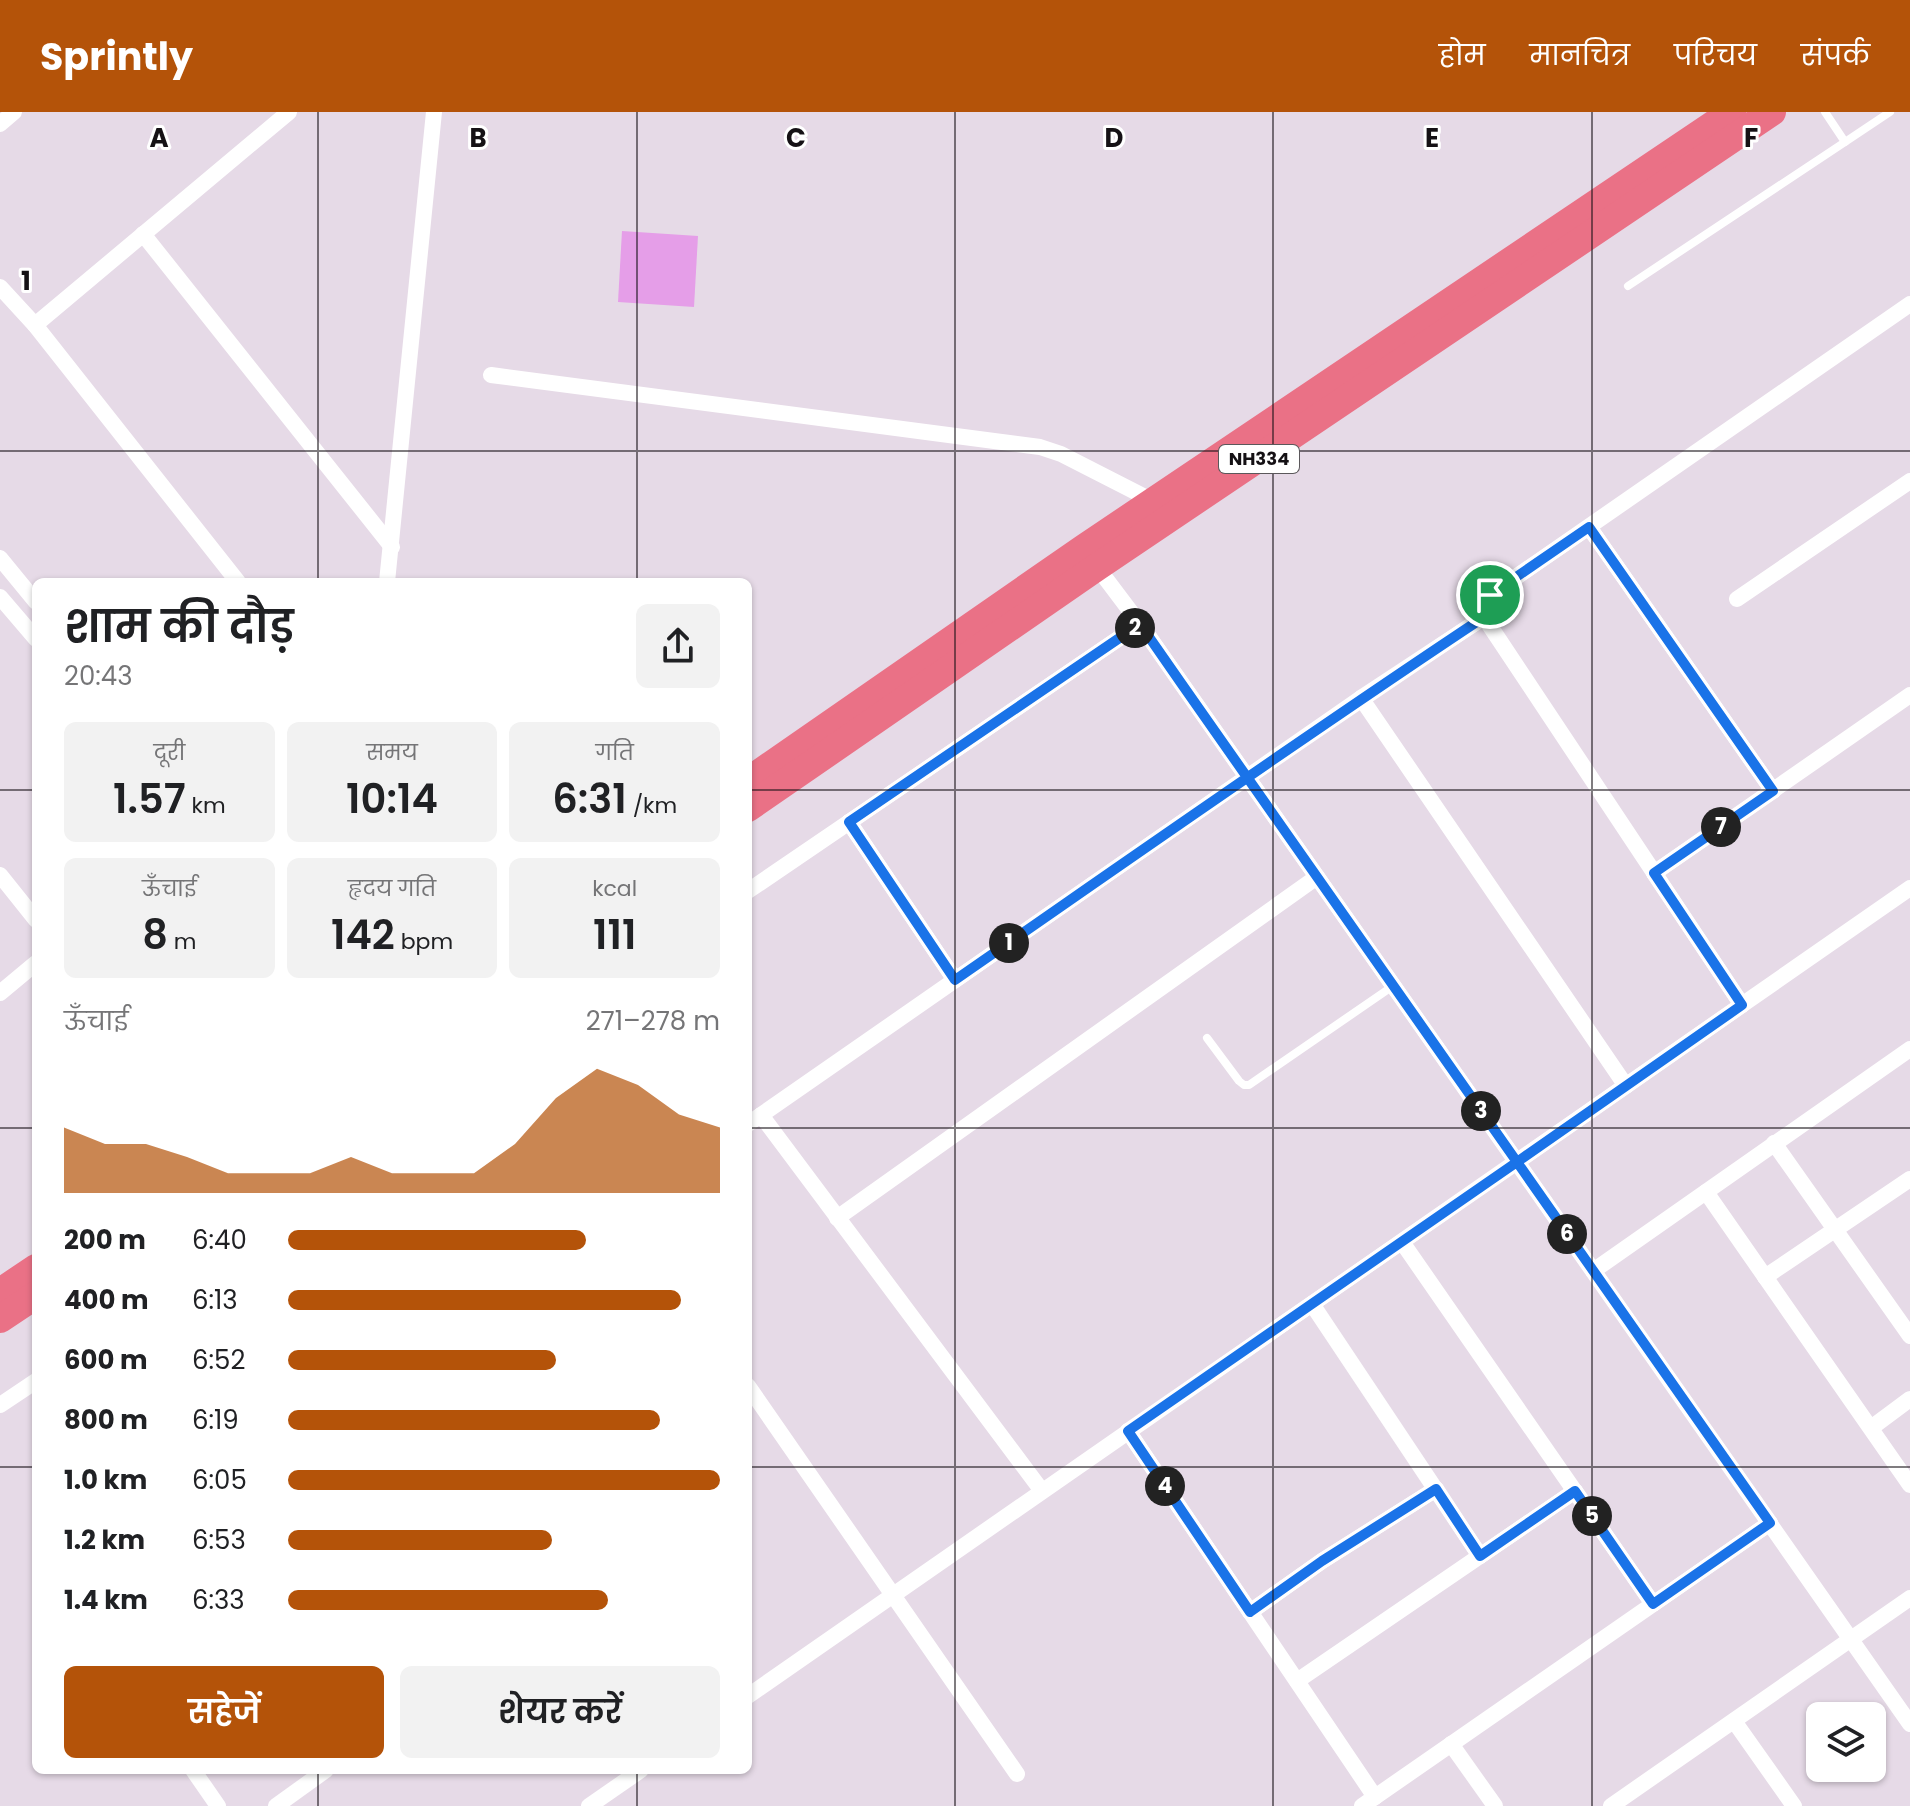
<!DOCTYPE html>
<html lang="hi">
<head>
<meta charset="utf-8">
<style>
	body { margin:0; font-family:Poppins,"Noto Sans Devanagari",sans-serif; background:#f2f2f2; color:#202124; height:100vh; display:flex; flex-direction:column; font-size:30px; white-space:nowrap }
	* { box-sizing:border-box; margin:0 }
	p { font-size:26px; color:#757577 }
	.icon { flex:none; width:44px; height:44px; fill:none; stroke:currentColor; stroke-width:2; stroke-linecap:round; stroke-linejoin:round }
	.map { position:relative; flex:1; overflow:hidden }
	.panel { position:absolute; left:32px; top:466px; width:720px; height:1196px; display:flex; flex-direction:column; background:#fff; border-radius:12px; box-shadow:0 2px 6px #0004 }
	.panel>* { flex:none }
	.controls { position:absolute; left:1806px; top:1590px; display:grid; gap:16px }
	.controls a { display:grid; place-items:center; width:80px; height:80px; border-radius:12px; background:#fff; box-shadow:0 2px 6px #0004; font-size:40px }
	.pin { position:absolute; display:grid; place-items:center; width:68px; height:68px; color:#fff; margin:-34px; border:4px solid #fff; border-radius:50%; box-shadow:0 2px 8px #0007 }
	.km { position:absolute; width:40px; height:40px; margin:-20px; border-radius:50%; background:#222; color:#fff; font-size:22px; line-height:40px; text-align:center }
	.round { display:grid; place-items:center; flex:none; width:84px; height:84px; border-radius:12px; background:#f2f2f2 }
	.overview { display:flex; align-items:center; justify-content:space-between; height:136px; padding:0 32px }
	h1 { font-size:44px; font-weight:600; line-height:60px }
	.figures { display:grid; grid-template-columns:repeat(3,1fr); gap:12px; height:136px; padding:8px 32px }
	.figures div { display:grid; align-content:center; border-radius:12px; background:#f2f2f2; text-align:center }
	.figures b { font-size:40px; font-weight:600 }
	.figures small { font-size:22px; font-weight:400 }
	.figures p { font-size:22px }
	.chart { height:224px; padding:16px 32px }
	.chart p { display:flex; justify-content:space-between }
	.chart svg { width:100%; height:144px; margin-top:8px; fill:#b45309; opacity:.7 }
	.cta { display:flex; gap:16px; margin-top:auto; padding:16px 32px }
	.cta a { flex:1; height:92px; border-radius:12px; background:#b45309; color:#fff; font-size:32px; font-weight:600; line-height:92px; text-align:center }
	.cta a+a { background:#f2f2f2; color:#202124 }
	ul { padding:0 32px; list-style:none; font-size:26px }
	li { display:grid; grid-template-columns:128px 96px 1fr; align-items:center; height:60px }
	li i { height:20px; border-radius:10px; background:#b45309 }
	header { display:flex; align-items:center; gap:48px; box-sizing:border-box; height:112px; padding:0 40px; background:#b45309; color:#fff }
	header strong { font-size:38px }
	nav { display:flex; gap:44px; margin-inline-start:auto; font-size:28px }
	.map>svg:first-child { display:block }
</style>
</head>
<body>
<header>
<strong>Sprintly</strong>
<nav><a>होम</a><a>मानचित्र</a><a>परिचय</a><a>संपर्क</a></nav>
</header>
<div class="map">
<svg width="1910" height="1694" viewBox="0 0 1910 1694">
	<rect width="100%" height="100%" fill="#e6dae7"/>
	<polygon fill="#e59ee8" points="622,119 698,124 694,195 618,190"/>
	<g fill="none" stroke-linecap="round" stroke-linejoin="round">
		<g stroke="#fff" stroke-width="8">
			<polyline points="1845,30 1890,0"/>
			<polyline points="1628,174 1845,30 1825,0"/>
			<polyline points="1207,926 1239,969 1244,973 1249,973 1393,874"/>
		</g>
		<g stroke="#fff" stroke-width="16">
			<polyline points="0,12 14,0"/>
			<polyline points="143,122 392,435"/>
			<polyline points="0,175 35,213 238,470"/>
			<polyline points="35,213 289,0"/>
			<polyline points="491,263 1040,335 1061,342 1155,390"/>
			<polyline points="1589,415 1773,679"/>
			<polyline points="0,446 36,490"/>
			<polyline points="1097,455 1140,512 1910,1612"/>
			<polyline points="387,470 434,0"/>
			<polyline points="0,485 36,527"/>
			<polyline points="1737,487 1910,369"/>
			<polyline points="1361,586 1484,505"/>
			<polyline points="849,710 955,868"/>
			<polyline points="1654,761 1910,583"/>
			<polyline points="0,763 36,808"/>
			<polyline points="748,779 1140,512"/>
			<polyline points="0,881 36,851"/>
			<polyline points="1742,893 1484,505 1481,497 1490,483 1910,192"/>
			<polyline points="761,1003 1042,1379"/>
			<polyline points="748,1012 1361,586 1626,974"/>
			<polyline points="1774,1031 1910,1224"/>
			<polyline points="1706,1080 1910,1373"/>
			<polyline points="837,1106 1317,765"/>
			<polyline points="1402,1130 1653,1492"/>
			<polyline points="1593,1159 1910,937"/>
			<polyline points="1765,1165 1910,1067"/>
			<polyline points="1312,1192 1480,1444"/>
			<polyline points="748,1274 1017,1662"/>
			<polyline points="0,1293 36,1269"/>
			<polyline points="1871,1316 1910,1287"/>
			<polyline points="1128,1319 1375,1685"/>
			<polyline points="1250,1500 1322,1449 1436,1377"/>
			<polyline points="1297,1569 1575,1379"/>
			<polyline points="748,1584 1910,776"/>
			<polyline points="1734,1609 1794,1694"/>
			<polyline points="1451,1632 1495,1694"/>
			<polyline points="193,1658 218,1694"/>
			<polyline points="276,1694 326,1658"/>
			<polyline points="589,1694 641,1658"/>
			<polyline points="1362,1694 1770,1411"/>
			<polyline points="1611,1694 1910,1486"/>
		</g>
		<g stroke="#ea7186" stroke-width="28">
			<polyline points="748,669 1084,436 1732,0"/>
			<polyline points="748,696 1097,455 1772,0"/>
			<polyline points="0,1180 36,1156"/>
			<polyline points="0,1207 36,1183"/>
		</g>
	</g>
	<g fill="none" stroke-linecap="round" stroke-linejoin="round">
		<g stroke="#fff" stroke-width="16">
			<path id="route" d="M1490,483L1481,497L1484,505C1306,623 1131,746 955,868L849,710L1140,512C1187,580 1235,648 1282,715L1517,1050L1128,1319L1250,1500L1322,1449L1436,1377L1480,1444L1575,1379L1653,1492L1770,1411L1517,1050L1742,893L1654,761L1773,679L1589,415L1490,483"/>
		</g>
		<use href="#route" stroke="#1a73e8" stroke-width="10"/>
	</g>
	<path fill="none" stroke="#151115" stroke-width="2" stroke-opacity="0.55" d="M318,0V470M637,0V470M955,0V1694M1273,0V1694M1592,0V1694M0,339H1910M0,678H36M748,678H1910M0,1016H36M748,1016H1910M0,1355H36M748,1355H1910M318,1658V1694M637,1658V1694"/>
	<g text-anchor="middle" stroke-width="6" stroke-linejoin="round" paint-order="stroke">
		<rect fill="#fff" stroke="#5b585b" stroke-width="2" x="1219" y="333" width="80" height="28" rx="6"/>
		<g font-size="18" font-weight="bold" fill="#151115">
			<text x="1259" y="353">NH334</text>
		</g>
	</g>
	<g font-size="26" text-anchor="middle" font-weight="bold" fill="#151115" stroke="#fff" stroke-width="6" stroke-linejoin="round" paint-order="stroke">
		<text x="159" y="35">A</text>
		<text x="478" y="35">B</text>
		<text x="796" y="35">C</text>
		<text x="1114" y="35">D</text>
		<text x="1432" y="35">E</text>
		<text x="1751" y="35">F</text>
		<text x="26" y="178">1</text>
	</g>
</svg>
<div class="controls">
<a><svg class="icon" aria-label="layers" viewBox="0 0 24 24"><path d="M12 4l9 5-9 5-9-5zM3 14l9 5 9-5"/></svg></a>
</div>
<div class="pin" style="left:1490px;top:483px;background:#1e9e55"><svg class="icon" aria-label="arrive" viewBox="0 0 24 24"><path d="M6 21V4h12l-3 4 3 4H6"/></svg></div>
<b class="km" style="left:1009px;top:831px">1</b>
<b class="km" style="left:1135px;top:516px">2</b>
<b class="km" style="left:1481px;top:999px">3</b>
<b class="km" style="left:1165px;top:1374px">4</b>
<b class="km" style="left:1592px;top:1404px">5</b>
<b class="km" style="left:1567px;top:1122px">6</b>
<b class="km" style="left:1721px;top:715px">7</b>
<section class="panel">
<div class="overview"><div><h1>शाम की दौड़</h1><p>20:43</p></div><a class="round"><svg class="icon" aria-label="share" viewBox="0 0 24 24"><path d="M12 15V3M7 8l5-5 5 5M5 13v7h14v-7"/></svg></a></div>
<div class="figures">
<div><p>दूरी</p><b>1.57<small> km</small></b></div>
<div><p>समय</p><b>10:14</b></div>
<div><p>गति</p><b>6:31<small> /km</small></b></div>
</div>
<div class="figures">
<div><p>ऊँचाई</p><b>8<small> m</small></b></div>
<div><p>हृदय गति</p><b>142<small> bpm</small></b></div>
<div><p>kcal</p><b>111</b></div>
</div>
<div class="chart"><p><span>ऊँचाई</span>271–278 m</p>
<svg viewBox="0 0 160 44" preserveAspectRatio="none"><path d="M0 44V24L10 29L20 29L30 33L40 38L50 38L60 38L70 33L80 38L90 38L100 38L110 29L120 15L130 6L140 11L150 20L160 24V44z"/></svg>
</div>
<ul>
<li><b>200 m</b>6:40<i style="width:69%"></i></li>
<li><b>400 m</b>6:13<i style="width:91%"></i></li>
<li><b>600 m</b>6:52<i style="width:62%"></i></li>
<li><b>800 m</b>6:19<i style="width:86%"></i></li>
<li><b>1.0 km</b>6:05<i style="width:100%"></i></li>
<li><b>1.2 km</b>6:53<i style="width:61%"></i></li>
<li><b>1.4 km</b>6:33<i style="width:74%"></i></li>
</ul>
<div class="cta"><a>सहेजें</a><a>शेयर करें</a></div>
</section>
</div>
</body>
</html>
